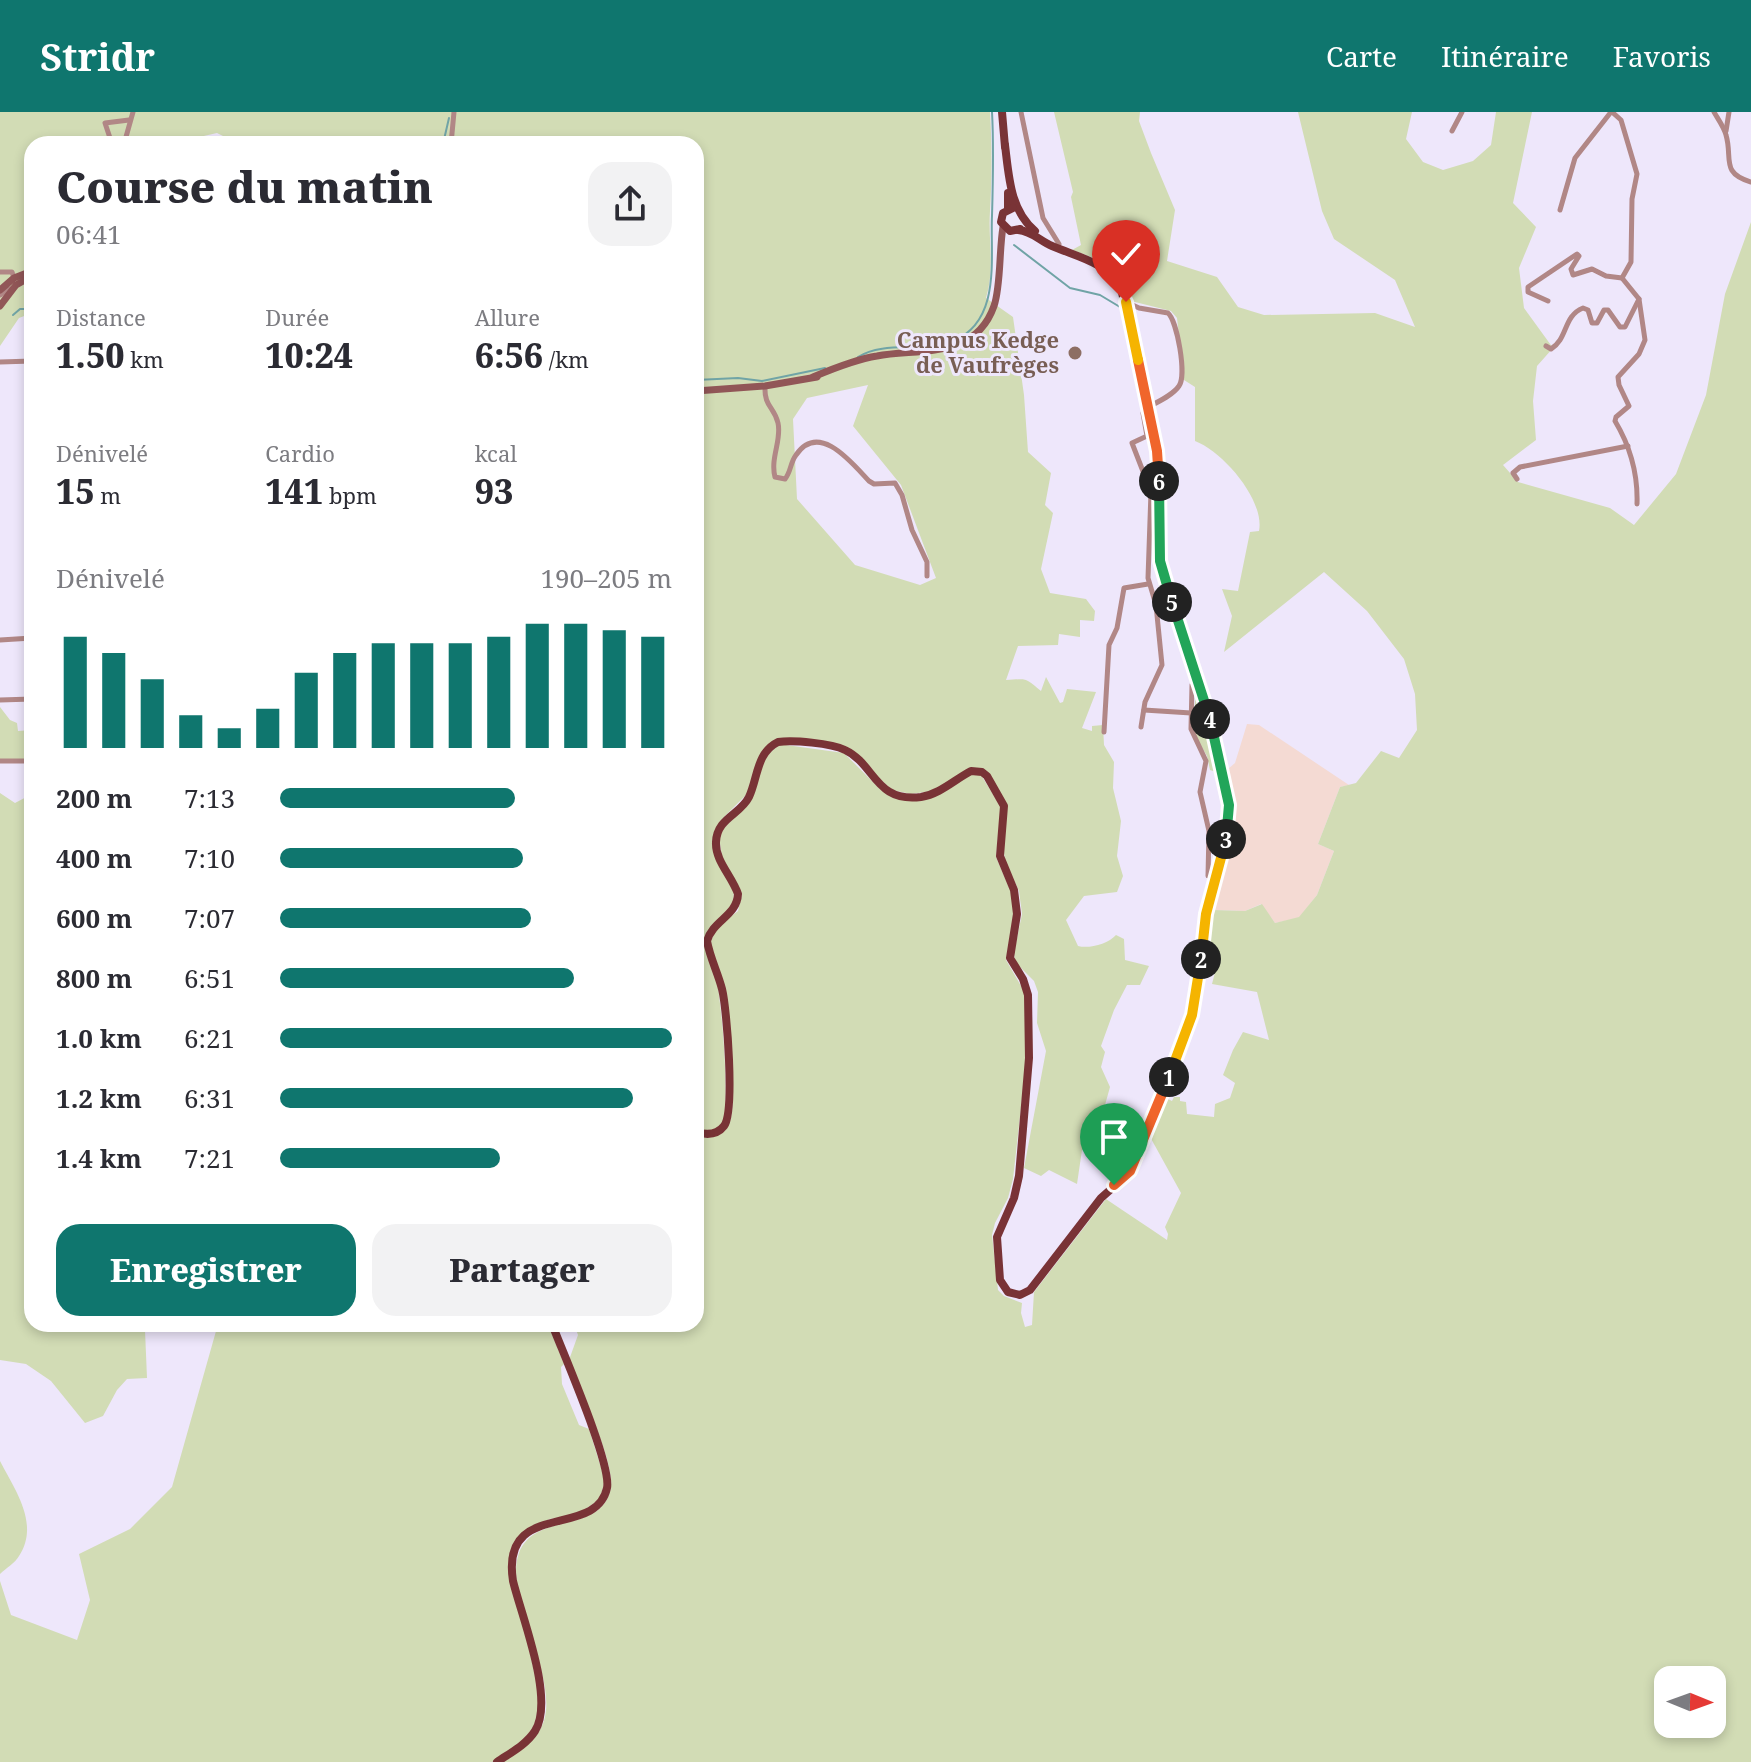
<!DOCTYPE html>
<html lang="fr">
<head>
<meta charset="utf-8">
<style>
	body { margin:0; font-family:"Noto Serif",serif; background:#f2f2f3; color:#2b2b33; height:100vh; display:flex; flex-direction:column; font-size:30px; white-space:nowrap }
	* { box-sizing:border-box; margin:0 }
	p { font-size:26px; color:#7c7c81 }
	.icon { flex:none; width:44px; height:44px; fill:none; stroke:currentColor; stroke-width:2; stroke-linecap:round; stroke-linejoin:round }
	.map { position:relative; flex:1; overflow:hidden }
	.panel { position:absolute; left:24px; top:24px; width:680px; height:1196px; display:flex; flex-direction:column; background:#fff; border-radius:24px; box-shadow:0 4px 12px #0003 }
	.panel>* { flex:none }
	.needle { width:52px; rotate:91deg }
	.tools { position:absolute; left:1654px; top:1554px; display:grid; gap:16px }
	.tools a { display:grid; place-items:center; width:72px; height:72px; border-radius:16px; background:#fff; box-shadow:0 4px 12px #0003; font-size:40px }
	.pin { position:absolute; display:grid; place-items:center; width:68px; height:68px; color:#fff; margin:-82px -34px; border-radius:50% 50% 50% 0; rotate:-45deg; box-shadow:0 0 8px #0007 }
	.pin .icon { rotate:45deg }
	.km { position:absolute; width:40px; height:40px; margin:-20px; border-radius:50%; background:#222; color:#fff; font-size:22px; line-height:40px; text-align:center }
	.round { display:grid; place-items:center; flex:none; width:84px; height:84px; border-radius:24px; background:#f2f2f3 }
	.head { display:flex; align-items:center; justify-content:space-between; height:136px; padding:0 32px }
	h1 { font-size:44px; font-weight:800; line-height:60px }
	.figures { display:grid; grid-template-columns:repeat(3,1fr); gap:12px; height:136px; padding:8px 32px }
	.figures div { display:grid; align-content:center }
	.figures b { font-size:34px; font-weight:800 }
	.figures small { font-size:22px; font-weight:400 }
	.figures p { font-size:22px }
	.chart { height:224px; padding:16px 32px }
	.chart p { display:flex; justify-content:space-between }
	.chart svg { width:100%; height:144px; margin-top:8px; stroke:#0f766e; stroke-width:6 }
	.action { display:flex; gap:16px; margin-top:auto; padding:16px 32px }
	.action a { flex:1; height:92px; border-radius:24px; background:#0f766e; color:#fff; font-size:32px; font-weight:800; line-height:92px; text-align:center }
	.action a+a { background:#f2f2f3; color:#2b2b33 }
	ul { padding:0 32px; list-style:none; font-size:26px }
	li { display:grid; grid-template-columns:128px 96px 1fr; align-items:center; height:60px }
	li i { height:20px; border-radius:10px; background:#0f766e }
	header { display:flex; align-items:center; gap:48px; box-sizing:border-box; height:112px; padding:0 40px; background:#0f766e; color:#fff }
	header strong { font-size:38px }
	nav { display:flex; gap:44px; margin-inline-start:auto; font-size:28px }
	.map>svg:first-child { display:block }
</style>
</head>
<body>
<header>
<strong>Stridr</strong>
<nav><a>Carte</a><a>Itinéraire</a><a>Favoris</a></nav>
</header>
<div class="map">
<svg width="1751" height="1650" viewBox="0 0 1751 1650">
	<rect width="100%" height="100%" fill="#eee7fb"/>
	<polygon fill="#f4dad3" points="1247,612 1259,613 1349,673 1340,675 1318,732 1334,739 1317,783 1299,806 1275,811 1261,792 1245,799 1214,798 1208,839 1205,839 1210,799 1232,717 1233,693 1228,657 1235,651"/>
	<g fill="#d2dcb5" fill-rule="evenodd">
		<path d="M0,0H990C992,34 992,66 990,99C988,129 995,157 986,186L1013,205L1024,283L1028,340L1051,361L1045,393L1053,401L1041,457L1050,481L1086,487L1095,499L1094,509L1080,508V525L1059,522L1058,533L1018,534L1006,568C1028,567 1024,565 1041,579L1046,565L1060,591L1063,590L1067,577L1096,580L1082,616L1092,619V614L1103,613L1104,633L1114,650L1113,676L1121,709L1117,744L1123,764L1117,780L1084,784L1066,808L1078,834C1089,837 1108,832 1116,823L1124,827L1125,848L1149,854L1140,873H1127L1114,898L1101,934L1105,940L1101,955L1110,975L1105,993L1108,999L1082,1038L1077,1072L1049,1058L1041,1064L1024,1056L1046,939L1037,911L1038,880L1034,869L1015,850L1014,841L1022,802L1019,779L1006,751L1003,737L1006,694L983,658L932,679L911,682L892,678L846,635L770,631L747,682L721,708L714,724L734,778L733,795L709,817C720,881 728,943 725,1008L715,1018H696V32H239L217,21L195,26L184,32H32V201L19,206L0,234ZM868,273L853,314L901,373L936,466L920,473L855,453L797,387L793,307L807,286Z"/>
		<path d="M1054,0H1140L1139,9L1151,41L1175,98L1167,149L1217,165L1238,195L1264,203L1375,201L1415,215L1395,168L1334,127L1322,99L1298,0H1412L1406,27L1423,50L1443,58L1473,49L1491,33L1496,0H1532L1513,91L1536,115L1519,156L1524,196L1553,236L1537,254L1533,289L1536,328L1503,353L1518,370L1610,396L1634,413L1676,362L1706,283L1725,182L1751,110V1650H503C514,1642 528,1634 536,1623C572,1582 501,1488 519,1441C535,1398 604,1424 611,1374C614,1348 579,1276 569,1248L578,1223L574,1212H696V1024C709,1027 721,1025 728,1013C744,987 716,864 711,829L717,815L738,799L742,782L722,745L719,725L722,718L741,699L767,643L779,633H786L844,641L881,678L889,683L911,688L971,663H981L1001,695L996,745L1011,780L1014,802L1006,848L1025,881L1026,951L1013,1067L1008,1086L995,1111L992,1123L998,1178L1004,1184L1022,1191L1021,1201L1025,1215L1032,1213L1034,1180L1106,1087C1126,1101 1147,1114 1167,1128L1168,1122L1165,1115L1181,1081L1149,1023L1166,986L1172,989L1174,985H1180V989L1186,990L1187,1002L1214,1005L1215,992L1230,986L1235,971L1223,963L1233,938L1243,920L1269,928L1257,880L1212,872L1220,841L1208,839L1214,798L1245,799L1262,792L1275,811L1299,805L1317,783L1334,739L1318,732L1340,675L1356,671L1381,639L1399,646L1417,618L1415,582L1404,547L1367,499L1324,460L1224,540L1232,504L1222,477L1238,479L1250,420L1259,419C1265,389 1224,340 1195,329V275L1184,268L1177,206L1171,199L1131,189C1118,154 1106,150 1072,138L1081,133L1071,85L1073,80ZM1668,1568H1712V1612H1668Z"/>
		<polygon points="1196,574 1218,656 1216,660 1210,658 1207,644 1193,620"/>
		<polygon points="0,595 10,608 17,611 18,619 32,618 32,647 0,647"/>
		<polygon points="0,681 15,691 32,682 32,1212 152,1212 145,1218 147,1266 127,1267 117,1278 103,1304 85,1311 51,1269 26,1252 0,1248"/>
		<polygon points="218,1212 548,1212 564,1252 561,1255 562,1272 579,1313 589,1317 605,1368 600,1387 577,1403 550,1407 534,1414 525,1421 510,1452 540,1586 534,1616 520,1631 492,1650 0,1650 0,1469 11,1503 77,1528 90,1488 79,1442 130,1417 172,1375"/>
		<path d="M0,1349C15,1378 40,1412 19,1444C15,1451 6,1456 0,1462Z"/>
	</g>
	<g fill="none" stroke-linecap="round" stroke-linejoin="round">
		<g stroke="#70a4a6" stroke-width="2">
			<polyline points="443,32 449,6"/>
			<polyline points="1014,133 1070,176 1100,183 1120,195"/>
			<polyline points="13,203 20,197 32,197"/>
			<path d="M858,245C885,228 923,241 953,229C1002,209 990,145 992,104C993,69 994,35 992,0"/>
			<polyline points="696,268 738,266 762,269 825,256"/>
		</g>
		<g stroke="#b18786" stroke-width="5">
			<polyline points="1021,0 1043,106 1059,132"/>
			<path d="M1612,0L1621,8L1637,62L1632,87L1631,150L1622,166L1639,187L1645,228L1639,242L1618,265L1619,273L1629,294L1616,305L1615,309C1630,334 1638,363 1637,392"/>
			<path d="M1714,0C1718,7 1724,15 1726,23C1733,46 1720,61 1751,70"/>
			<polyline points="1452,19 1462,0"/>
			<polyline points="1726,19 1729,0"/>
			<polyline points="112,32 105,11 129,8"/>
			<polyline points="124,32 133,0"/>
			<polyline points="451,32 454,0"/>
			<polyline points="1560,98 1575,46 1611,0"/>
			<polyline points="0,160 12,160 14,166"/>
			<polyline points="0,183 10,177"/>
			<polyline points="1548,189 1528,180 1528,175 1577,142 1579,144 1571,157 1573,163 1592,157 1606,164 1622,166"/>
			<path d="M1126,190L1139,196L1168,201C1177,209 1187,263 1179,274C1173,283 1158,290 1148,295"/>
			<path d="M1546,234L1551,237C1568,227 1563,204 1583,196L1588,198L1592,211H1597L1604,198H1608L1620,215H1625L1639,187"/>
			<polyline points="0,250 32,249"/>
			<path d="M765,274C764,295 774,294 778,311C782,328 770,346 775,365L785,367C791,360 790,351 796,343C819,309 852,351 869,369L874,372L895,371L902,383L912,418L927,450V464"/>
			<polyline points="1146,292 1143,301 1147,324 1132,331 1151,380 1148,466 1156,493 1173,494"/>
			<polyline points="1517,367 1513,361 1520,355 1628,334"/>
			<polyline points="0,528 32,526"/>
			<polyline points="1196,563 1192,573 1191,617 1206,649 1200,680 1209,719 1208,764"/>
			<polyline points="0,588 32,587"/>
			<polyline points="1144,598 1191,601"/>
			<polyline points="1141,615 1145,590 1162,553 1156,493"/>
			<polyline points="1104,620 1109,533 1117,516 1124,476 1148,472"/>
			<polyline points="0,649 32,649"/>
		</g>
		<g stroke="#915657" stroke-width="7">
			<polyline points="0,178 14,166 32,159"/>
			<polyline points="0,194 16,173 32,164"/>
			<path d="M813,265C832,257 857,247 877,244C920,236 975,248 994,194C1001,174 999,138 1003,115"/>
			<polyline points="696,279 765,274 817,265"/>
		</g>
		<g stroke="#793336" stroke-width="8">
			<polyline points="1002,0 1005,35"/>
			<path d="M1005,33C1009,65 1010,98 1035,119"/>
			<polyline points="1008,81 1008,96"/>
			<polyline points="1013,96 1003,101 1001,110 1010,119 1020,117"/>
			<path d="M696,1020C706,1023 717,1023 724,1014C735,1000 727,897 722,877C718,861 710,846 707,829C713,808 737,804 738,782C732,764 715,749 716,730C717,706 740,703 749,685C758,666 756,641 778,630C793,628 831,631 845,638C875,652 875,691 921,685C940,682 954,668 971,659L982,660L987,664L1004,694L1000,744L1014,778L1017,802L1010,846L1023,867L1028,883L1029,946L1019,1064L1014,1086L997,1125L1000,1168L1008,1180L1020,1183L1030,1178L1101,1086L1127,1063L1135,1050L1192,903L1197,883L1206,802L1229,704L1227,676L1206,590L1161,457L1158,347L1121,176C1104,149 1080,146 1052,134C1040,129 1032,119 1018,118"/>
			<path d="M497,1650C510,1641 526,1633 535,1619C555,1587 522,1506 513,1469C500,1386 596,1428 607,1376C612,1353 563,1241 552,1212"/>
		</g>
	</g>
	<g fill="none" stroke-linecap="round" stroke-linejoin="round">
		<g stroke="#fff" stroke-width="16">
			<polyline id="split-1" points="1114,1073 1130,1059 1169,965"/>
		</g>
		<g stroke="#fff" stroke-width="16">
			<polyline id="split-2" points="1169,965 1192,903 1201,847"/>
		</g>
		<g stroke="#fff" stroke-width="16">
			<polyline id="split-3" points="1201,847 1206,802 1226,727"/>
		</g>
		<g stroke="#fff" stroke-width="16">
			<polyline id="split-4" points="1210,607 1229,693 1226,727"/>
		</g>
		<g stroke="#fff" stroke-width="16">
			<polyline id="split-5" points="1172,490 1210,607"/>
		</g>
		<g stroke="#fff" stroke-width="16">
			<polyline id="split-6" points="1159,369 1160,449 1172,490"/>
		</g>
		<g stroke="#fff" stroke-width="16">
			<polyline id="split-7" points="1138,248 1157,339 1159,369"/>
		</g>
		<g stroke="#fff" stroke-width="16">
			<polyline id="split-8" points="1126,190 1138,248"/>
		</g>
		<use href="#split-1" stroke="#f0652b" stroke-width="10"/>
		<use href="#split-2" stroke="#f5b400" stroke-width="10"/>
		<use href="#split-3" stroke="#f5b400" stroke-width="10"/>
		<use href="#split-4" stroke="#22a559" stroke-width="10"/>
		<use href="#split-5" stroke="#22a559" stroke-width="10"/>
		<use href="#split-6" stroke="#22a559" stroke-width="10"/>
		<use href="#split-7" stroke="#f0652b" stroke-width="10"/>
		<use href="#split-8" stroke="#f5b400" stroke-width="10"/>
	</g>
	<circle fill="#8d6e63" stroke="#eee7fb" stroke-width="3" cx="1075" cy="241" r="8"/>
	<g text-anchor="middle" stroke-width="6" stroke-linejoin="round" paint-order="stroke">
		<g font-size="22" font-weight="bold" fill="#785e54" stroke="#eee7fb" text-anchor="end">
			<text x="1059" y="236">Campus Kedge<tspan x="1059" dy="25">de Vaufrèges</tspan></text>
		</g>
	</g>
</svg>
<div class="tools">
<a><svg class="needle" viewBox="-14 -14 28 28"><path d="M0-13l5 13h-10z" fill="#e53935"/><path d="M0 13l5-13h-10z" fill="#7c7c81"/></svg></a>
</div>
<div class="pin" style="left:1114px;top:1073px;background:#1e9e55"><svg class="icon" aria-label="arrive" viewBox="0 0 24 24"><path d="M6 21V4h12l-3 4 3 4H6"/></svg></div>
<div class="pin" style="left:1126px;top:190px;background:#d93025"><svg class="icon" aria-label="check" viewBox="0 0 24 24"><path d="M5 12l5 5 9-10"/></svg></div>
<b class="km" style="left:1169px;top:965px">1</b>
<b class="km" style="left:1201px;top:847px">2</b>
<b class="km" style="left:1226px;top:727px">3</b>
<b class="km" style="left:1210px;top:607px">4</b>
<b class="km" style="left:1172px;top:490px">5</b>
<b class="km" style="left:1159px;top:369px">6</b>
<section class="panel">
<div class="head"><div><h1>Course du matin</h1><p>06:41</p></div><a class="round"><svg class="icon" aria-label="share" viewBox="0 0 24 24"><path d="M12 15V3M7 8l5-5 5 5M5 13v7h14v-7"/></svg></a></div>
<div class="figures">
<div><p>Distance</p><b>1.50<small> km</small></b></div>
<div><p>Durée</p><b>10:24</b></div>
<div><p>Allure</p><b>6:56<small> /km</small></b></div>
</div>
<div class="figures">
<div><p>Dénivelé</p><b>15<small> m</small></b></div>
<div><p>Cardio</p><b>141<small> bpm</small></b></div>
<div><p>kcal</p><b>93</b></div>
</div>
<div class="chart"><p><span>Dénivelé</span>190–205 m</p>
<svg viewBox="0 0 160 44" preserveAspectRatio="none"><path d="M5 44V10M15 44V15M25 44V23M35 44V34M45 44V38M55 44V32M65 44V21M75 44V15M85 44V12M95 44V12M105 44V12M115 44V10M125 44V6M135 44V6M145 44V8M155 44V10"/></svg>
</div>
<ul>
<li><b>200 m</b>7:13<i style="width:60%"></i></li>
<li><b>400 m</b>7:10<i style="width:62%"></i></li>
<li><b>600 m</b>7:07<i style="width:64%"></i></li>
<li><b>800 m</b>6:51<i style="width:75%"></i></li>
<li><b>1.0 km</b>6:21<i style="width:100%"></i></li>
<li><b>1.2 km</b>6:31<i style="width:90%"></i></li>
<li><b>1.4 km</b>7:21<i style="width:56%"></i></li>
</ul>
<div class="action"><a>Enregistrer</a><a>Partager</a></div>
</section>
</div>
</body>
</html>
